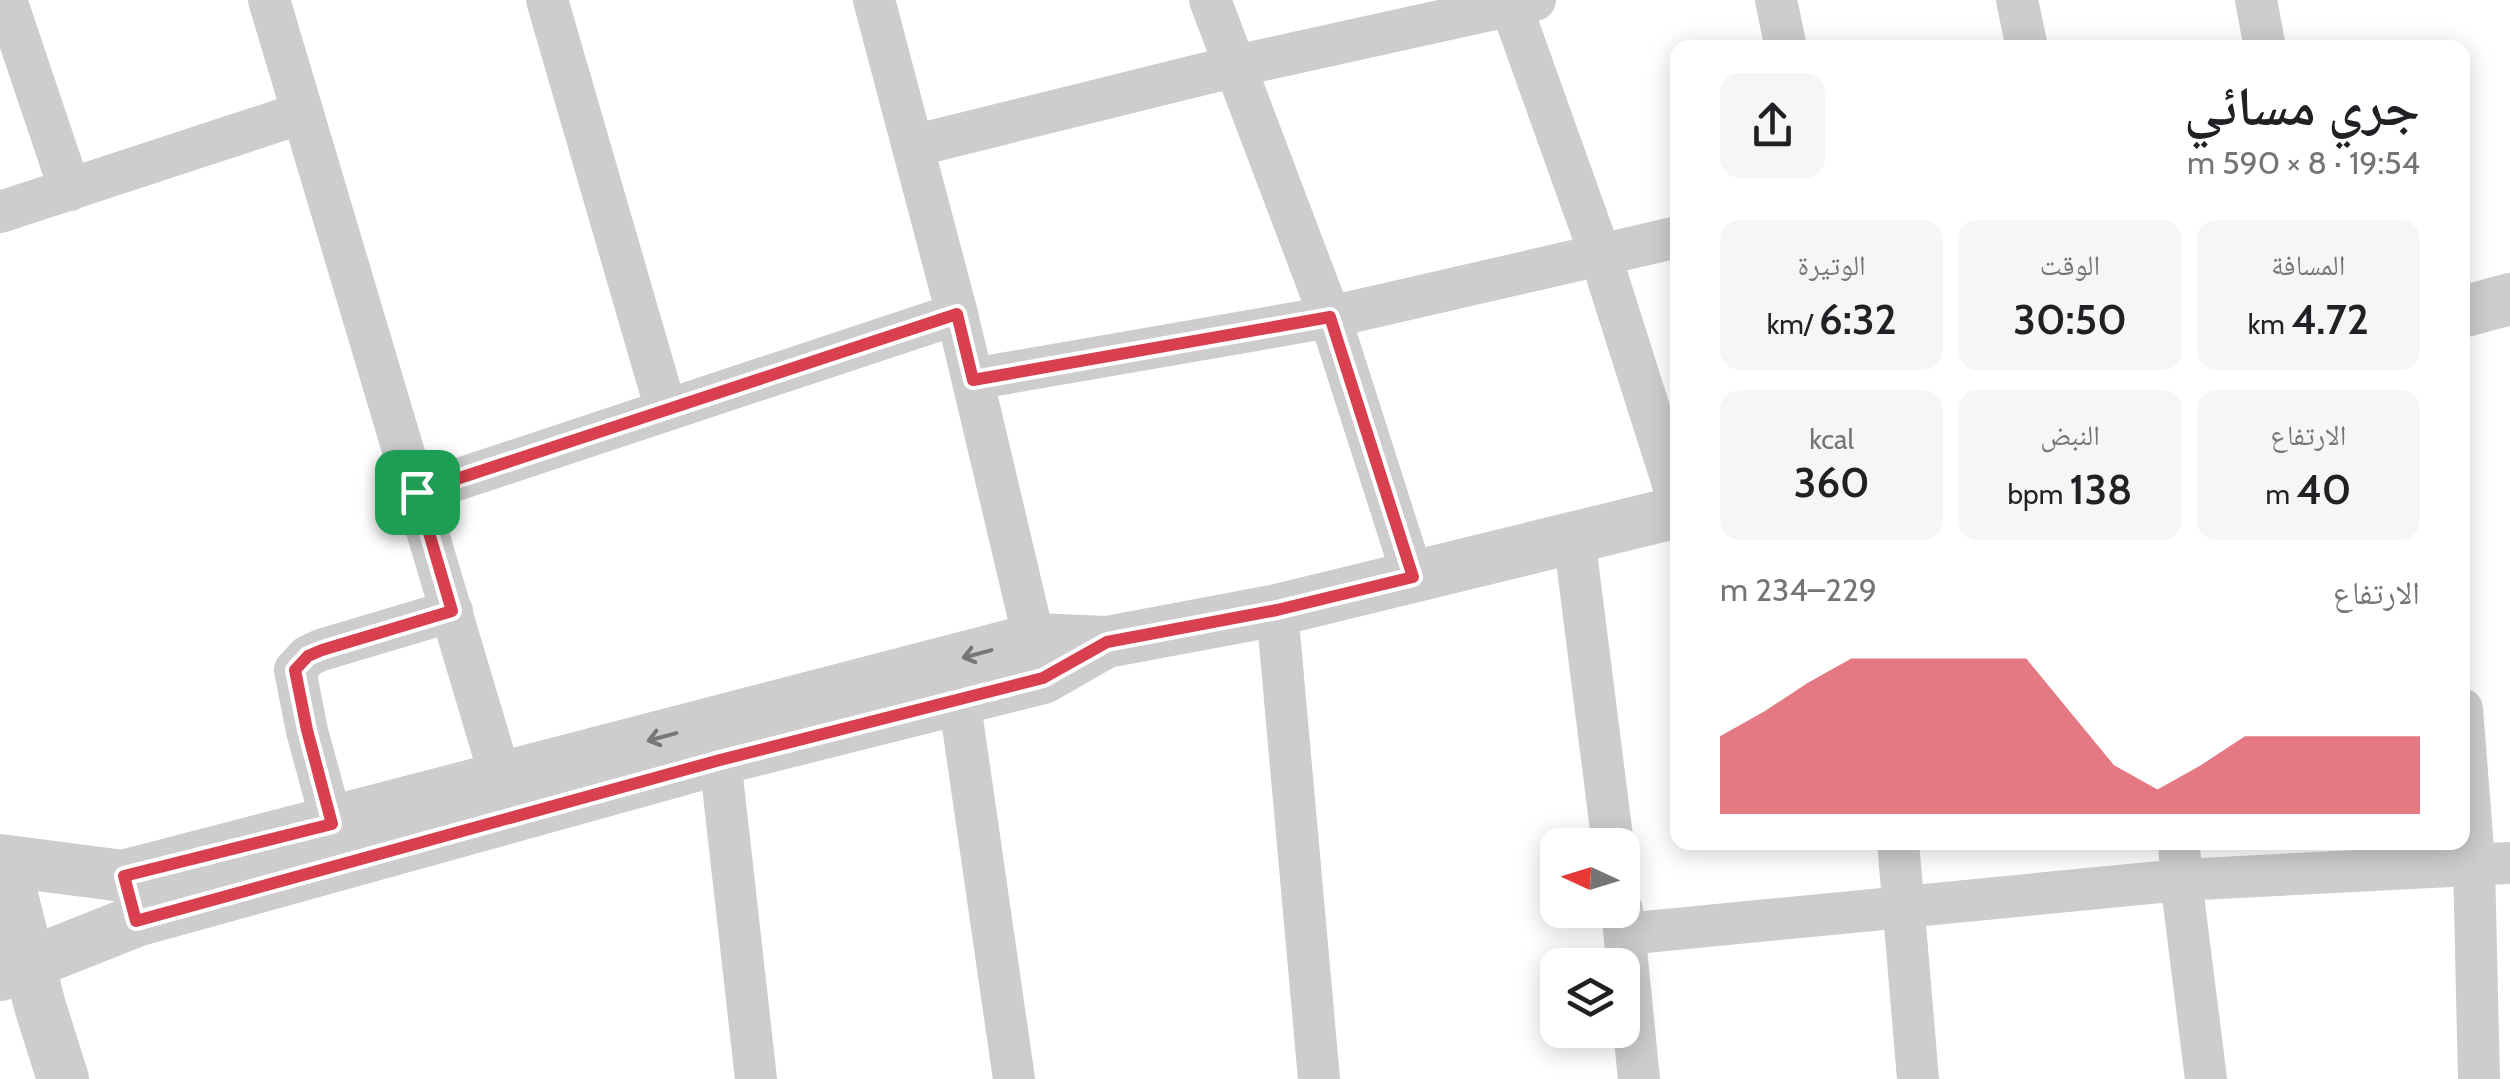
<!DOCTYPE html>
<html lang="ar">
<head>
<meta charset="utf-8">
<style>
	body { margin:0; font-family:Cabin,"Noto Naskh Arabic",sans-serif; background:#f6f6f6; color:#202124; direction:rtl; height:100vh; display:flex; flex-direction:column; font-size:38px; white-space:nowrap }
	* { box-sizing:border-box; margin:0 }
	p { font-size:32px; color:#757577 }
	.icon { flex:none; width:55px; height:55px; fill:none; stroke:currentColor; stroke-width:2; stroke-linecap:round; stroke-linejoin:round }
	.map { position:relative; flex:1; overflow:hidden; direction:ltr }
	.sheet { position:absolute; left:1670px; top:40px; width:800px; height:810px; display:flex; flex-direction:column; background:#fff; border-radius:20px; box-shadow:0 5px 25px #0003; direction:rtl }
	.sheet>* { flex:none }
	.needle { width:65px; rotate:274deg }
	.tools { position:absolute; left:1540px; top:828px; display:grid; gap:20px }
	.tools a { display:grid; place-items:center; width:100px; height:100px; border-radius:20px; background:#fff; box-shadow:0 5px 25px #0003; font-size:50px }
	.pin { position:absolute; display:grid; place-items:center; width:85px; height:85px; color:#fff; margin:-42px; border-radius:20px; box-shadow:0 5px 15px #0006 }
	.round { display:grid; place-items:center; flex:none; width:105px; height:105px; border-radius:20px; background:#f6f6f6 }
	.headline { display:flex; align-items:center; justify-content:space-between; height:170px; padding:0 50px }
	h1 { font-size:55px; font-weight:600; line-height:75px }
	.figures { display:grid; grid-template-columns:repeat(3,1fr); gap:15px; height:170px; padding:10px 50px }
	.figures div { display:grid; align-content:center; border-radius:20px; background:#f6f6f6; text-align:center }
	.figures b { font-size:42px; font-weight:600 }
	.figures small { font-size:28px; font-weight:400 }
	.figures p { font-size:28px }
	.chart { height:280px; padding:20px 50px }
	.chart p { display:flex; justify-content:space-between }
	.chart svg { width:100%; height:180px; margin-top:10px; fill:#d9404f; opacity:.7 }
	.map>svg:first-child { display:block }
</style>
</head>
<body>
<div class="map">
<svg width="2510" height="1079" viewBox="0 0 2510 1079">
	<rect width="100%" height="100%" fill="#fff"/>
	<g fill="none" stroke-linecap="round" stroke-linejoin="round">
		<g stroke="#cdcdcd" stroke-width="42">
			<polyline points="6,0 70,190"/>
			<polyline points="269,0 501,779"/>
			<polyline points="547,0 666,410"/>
			<polyline points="874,0 957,314 1041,669"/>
			<polyline points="1210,0 1330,317 1413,577"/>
			<polyline points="1509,0 1600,254 1678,500"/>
			<polyline points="1776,0 1786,48"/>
			<polyline points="2017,0 2027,48"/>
			<polyline points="2256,0 2265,48"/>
			<polyline points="913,146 1236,66 1535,0"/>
			<polyline points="0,212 302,113"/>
			<polyline points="973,379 1330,317 1678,237"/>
			<polyline points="417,493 957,314"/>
			<polyline points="1574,537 1613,845"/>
			<polyline points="1277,610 1319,1079"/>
			<polyline points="959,698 1014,1079"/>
			<polyline points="2462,709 2474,862 2479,1079"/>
			<polyline points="720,759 756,1079"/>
			<polyline points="332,823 307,731 295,670 308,656 321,650 452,611"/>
			<polyline points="1898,842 1918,1079"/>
			<polyline points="2179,842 2181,880 2206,1079"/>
			<polyline points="1622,910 1639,1079"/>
			<polyline points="1625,934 2181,880 2510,863"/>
		</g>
		<g stroke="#cdcdcd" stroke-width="52">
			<polyline points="2462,312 2510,299"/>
			<polyline points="0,860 123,876 1035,639 1107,642 1277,610 1678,512"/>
			<polyline points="0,872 12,895 40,1006 63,1079"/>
			<polyline points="0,975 136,921 720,759 1043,678 1106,642"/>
		</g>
	</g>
	<defs><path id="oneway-shaft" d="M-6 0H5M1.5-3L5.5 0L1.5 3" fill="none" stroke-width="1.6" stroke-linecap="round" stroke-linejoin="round" transform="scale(2.5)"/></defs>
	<g stroke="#777">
		<use href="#oneway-shaft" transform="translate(977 654) rotate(165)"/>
		<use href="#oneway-shaft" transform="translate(662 737) rotate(165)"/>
	</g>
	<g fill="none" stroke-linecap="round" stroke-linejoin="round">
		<g stroke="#fff" stroke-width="20">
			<polygon id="route" points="957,314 973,380 1330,317 1413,577 1277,610 1107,642 1043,678 720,760 136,921 124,876 332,824 307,730 295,670 308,656 322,650 452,611 417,492"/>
		</g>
		<use href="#route" stroke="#d9404f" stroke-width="12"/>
	</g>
</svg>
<div class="tools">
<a><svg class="needle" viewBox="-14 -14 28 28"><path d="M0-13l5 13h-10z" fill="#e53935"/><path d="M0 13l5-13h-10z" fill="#757577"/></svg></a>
<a><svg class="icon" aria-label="layers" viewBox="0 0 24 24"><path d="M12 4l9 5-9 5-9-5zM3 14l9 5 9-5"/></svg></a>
</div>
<div class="pin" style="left:417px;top:492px;background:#1e9e55"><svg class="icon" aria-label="arrive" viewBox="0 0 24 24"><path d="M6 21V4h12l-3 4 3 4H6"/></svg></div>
<section class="sheet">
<div class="headline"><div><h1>جري مسائي</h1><p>19:54 · 8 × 590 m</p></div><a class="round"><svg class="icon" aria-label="share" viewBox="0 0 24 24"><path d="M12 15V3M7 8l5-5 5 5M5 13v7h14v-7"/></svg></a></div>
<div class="figures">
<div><p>المسافة</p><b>4.72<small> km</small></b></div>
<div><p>الوقت</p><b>30:50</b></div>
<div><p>الوتيرة</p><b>6:32<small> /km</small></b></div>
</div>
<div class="figures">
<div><p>الارتفاع</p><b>40<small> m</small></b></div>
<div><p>النبض</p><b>138<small> bpm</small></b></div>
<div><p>kcal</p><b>360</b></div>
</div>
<div class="chart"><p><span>الارتفاع</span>229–234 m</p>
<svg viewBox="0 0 160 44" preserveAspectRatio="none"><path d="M0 44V25L10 19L20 12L30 6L40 6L50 6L60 6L70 6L80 19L90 32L100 38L110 32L120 25L130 25L140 25L150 25L160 25V44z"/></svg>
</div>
</section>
</div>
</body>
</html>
